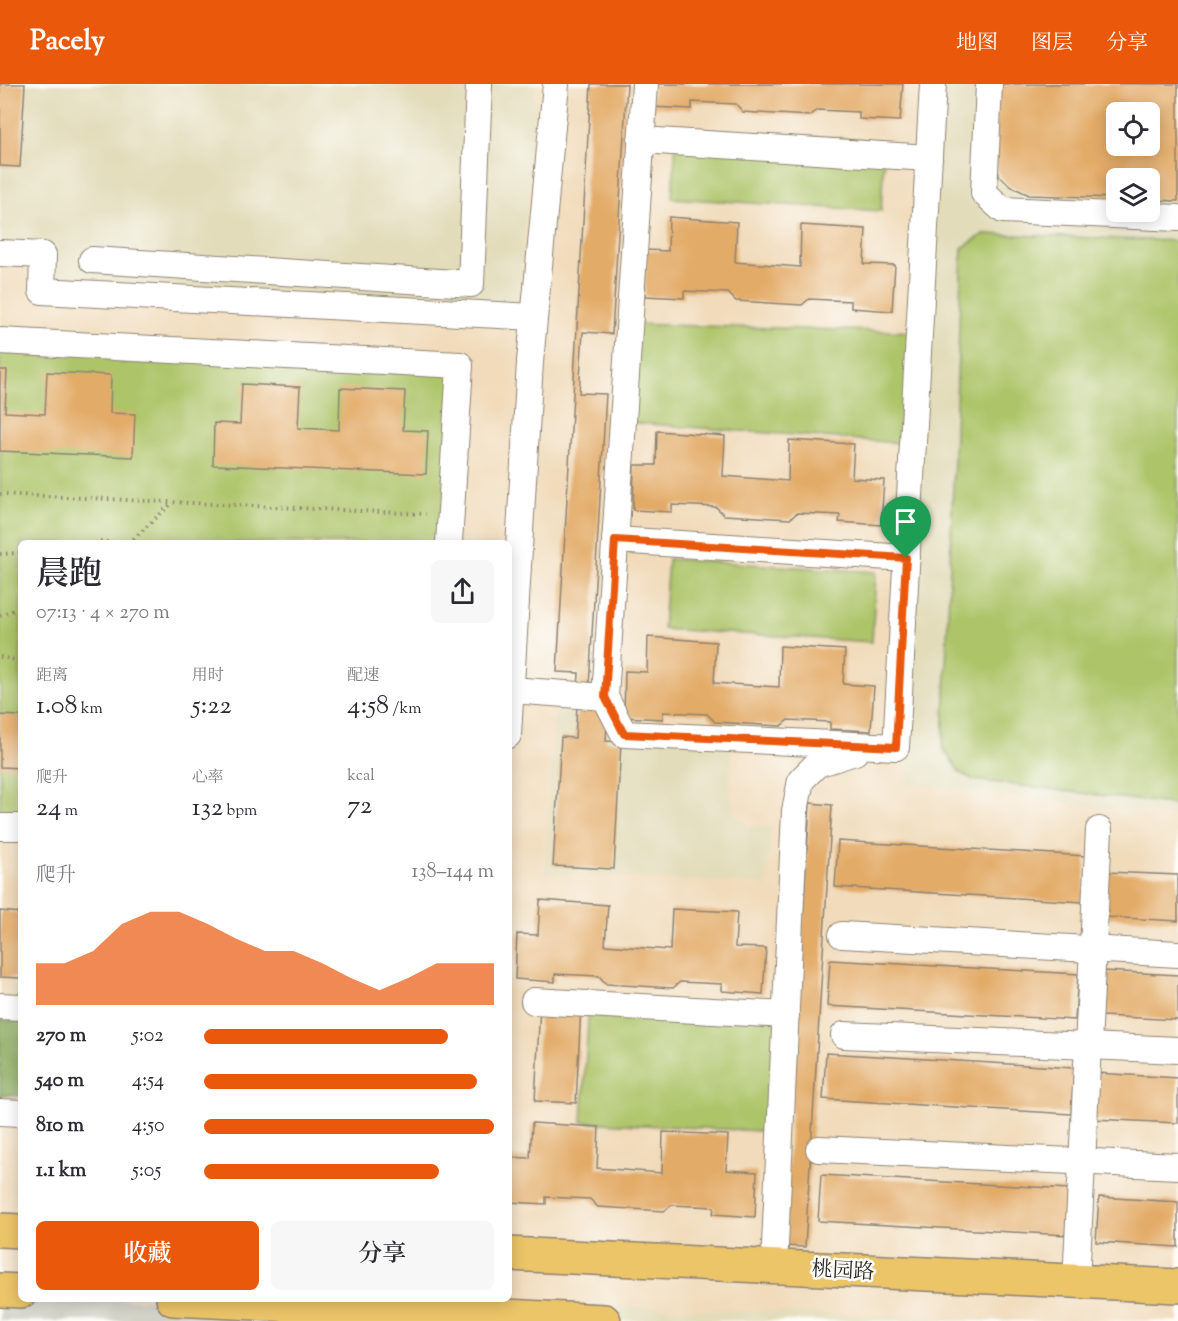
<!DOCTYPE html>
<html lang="zh">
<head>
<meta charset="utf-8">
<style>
	body { margin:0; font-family:"Sorts Mill Goudy","Noto Serif SC",serif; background:#f7f7f7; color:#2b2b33; height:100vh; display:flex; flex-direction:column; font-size:22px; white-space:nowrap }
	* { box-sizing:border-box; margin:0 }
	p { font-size:20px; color:#7c7c81 }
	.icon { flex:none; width:33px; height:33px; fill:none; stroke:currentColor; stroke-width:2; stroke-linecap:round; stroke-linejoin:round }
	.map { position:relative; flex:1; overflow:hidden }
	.panel { position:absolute; left:18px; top:456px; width:494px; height:762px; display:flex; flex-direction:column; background:#fff; border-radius:9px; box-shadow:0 3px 15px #0003 }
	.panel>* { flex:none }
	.tools { position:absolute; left:1106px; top:18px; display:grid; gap:12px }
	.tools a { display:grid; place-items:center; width:54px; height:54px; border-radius:9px; background:#fff; box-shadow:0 3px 15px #0003; font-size:30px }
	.pin { position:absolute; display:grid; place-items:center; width:51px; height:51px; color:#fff; margin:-62px -26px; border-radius:50% 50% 50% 0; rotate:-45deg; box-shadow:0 0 6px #0007 }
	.pin .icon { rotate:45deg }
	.round { display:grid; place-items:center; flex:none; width:63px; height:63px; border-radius:9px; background:#f7f7f7 }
	.head { display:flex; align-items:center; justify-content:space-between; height:102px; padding:0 18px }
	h1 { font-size:33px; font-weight:600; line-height:45px }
	.metrics { display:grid; grid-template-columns:repeat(3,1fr); gap:9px; height:102px; padding:6px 18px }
	.metrics div { display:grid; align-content:center }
	.metrics b { font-size:26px; font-weight:600 }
	.metrics small { font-size:16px; font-weight:400 }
	.metrics p { font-size:16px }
	.chart { height:168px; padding:12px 18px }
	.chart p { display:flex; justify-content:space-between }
	.chart svg { width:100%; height:108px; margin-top:6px; fill:#ea580c; opacity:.7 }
	.primary-button { display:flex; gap:12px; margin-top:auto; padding:12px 18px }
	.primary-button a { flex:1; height:69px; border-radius:9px; background:#ea580c; color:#fff; font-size:24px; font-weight:600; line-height:69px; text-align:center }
	.primary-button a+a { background:#f7f7f7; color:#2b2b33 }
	ul { padding:0 18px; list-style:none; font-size:20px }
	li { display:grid; grid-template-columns:96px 72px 1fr; align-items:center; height:45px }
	li i { height:15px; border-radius:8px; background:#ea580c }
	header { display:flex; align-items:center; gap:36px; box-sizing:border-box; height:84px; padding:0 30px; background:#ea580c; color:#fff }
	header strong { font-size:28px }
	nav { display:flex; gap:33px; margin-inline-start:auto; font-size:21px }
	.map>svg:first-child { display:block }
</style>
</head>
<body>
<header>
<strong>Pacely</strong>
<nav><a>地图</a><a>图层</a><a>分享</a></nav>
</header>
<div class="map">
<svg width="1178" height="1237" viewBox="0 0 1178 1237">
	<rect width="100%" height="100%" fill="#fdfcf7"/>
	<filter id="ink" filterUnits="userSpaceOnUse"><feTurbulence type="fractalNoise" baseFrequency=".0167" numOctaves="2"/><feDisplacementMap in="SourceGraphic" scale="12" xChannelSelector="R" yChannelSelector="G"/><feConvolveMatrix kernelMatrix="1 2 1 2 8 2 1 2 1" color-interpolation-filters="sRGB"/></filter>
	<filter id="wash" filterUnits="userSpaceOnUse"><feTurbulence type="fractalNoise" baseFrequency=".008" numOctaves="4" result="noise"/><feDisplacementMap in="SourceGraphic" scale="24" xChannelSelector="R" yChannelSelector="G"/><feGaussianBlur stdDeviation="1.35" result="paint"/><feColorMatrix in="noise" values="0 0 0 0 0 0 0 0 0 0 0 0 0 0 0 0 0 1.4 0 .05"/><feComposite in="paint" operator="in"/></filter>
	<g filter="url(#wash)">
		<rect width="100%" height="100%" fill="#f1dbbb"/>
		<g fill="#e2dcba" fill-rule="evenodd">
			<polygon points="0,0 536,0 518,233 42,207 43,171 0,169"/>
			<path d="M941,0H1178V733L908,699ZM1116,28H1149V62H1116ZM1116,94H1149V128H1116Z"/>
			<polygon points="556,609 624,650 733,655 730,707 734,730 746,741 771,743 766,801 545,789"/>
			<polygon points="557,1220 1015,1237 475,1237"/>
		</g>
		<polygon fill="#c5c5b8" points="0,1210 21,1215 112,1215 475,1231 475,1237 0,1237"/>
		<g fill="#adc469" stroke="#6c784a" stroke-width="1.5">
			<polygon points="677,44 885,57 881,127 672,114"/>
			<polygon points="984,150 1178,157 1178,721 974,696 960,689 943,664 962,164"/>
			<polygon points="629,240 919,248 913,360 623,338"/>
			<polygon points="0,257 460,281 451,459 21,459 21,743 0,743"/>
			<polygon points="668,475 876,488 872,558 663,545"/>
			<polygon points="589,919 786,931 781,1048 582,1038"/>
		</g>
		<polygon fill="#8aaa5d" stroke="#5a6a44" stroke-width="1.5" points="0,936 21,937 21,1012 0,1011"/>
		<g id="blocks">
			<g fill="#e3ab68" fill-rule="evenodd">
				<polygon points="0,0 25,0 20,83 0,82"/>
				<polygon points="591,0 627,0 612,250 583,248 579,309 606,310 588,620 608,622 606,657 621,658 614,785 553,782 561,653 575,654 579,589 557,588"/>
				<polygon points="653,0 903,0 900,37 859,35 859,28 817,26 810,32 743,28 736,20 692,18 692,25 652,23"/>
				<path d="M998,0H1178V117L1149,116V94H1116V114L1029,111L1010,102L999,91L995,73ZM1116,28H1149V62H1116Z"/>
				<polygon points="669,133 737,138 735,178 800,183 801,141 866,145 864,180 895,181 892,227 851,224 851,217 809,215 802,221 736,217 728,209 684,207 684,214 645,212 646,166 668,167"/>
				<polygon points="0,286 7,286 5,328 45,330 47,288 111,291 110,329 135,330 133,373 0,367"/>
				<polygon points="242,300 300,303 298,344 339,346 340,304 405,307 403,346 428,347 426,390 213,381 214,339 240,340"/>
				<polygon points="657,347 725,352 723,392 788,397 789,356 854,360 852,394 884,396 881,441 839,438 840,431 797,429 790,435 724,431 716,423 672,421 672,428 633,426 634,381 656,381"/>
				<polygon points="648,553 716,558 714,599 779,603 780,562 845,566 843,600 874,602 871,647 830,645 830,638 788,636 781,642 715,638 707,630 663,628 663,635 624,633 625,587 647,588"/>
				<polygon points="0,631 21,632 21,684 0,683"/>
				<polygon points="810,719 832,721 805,1163 783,1162"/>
				<polygon points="838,757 1086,772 1083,818 835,803"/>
				<polygon points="1107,788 1178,791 1178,837 1105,833"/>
				<polygon points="540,816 608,821 605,861 670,866 672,825 737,828 735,863 766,864 763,910 722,907 722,900 680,898 673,904 606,900 599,892 555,890 555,898 515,895 517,850 538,851"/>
				<polygon points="0,827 21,829 21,894 0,893"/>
				<polygon points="830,876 1078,890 1075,936 827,922"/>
				<polygon points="1104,887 1178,891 1178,936 1102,932"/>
				<polygon points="540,921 581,923 576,1019 535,1017"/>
				<polygon points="826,969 1074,984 1071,1030 823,1015"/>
				<polygon points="1095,989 1178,994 1178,1039 1093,1035"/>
				<polygon points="532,1039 599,1043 597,1084 662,1089 663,1048 728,1051 726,1086 757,1088 755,1133 713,1130 714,1123 672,1121 664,1127 598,1123 590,1115 546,1113 546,1120 508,1118 508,1073 530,1074"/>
				<polygon points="821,1091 1069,1105 1067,1151 818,1137"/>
				<polygon points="1099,1113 1178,1118 1178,1163 1096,1158"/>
			</g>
		</g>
	</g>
	<g filter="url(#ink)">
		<use href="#blocks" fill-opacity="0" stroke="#8e8373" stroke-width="1.5"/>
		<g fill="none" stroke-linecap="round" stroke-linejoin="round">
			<g stroke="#8e8373" stroke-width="28">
				<g id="minor">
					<polyline points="989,0 984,109 1003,126 1178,134"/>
					<polyline points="641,56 929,74"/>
					<polyline points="0,169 43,171 42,207 534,233"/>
					<polyline points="92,176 471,200 479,0"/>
					<polyline points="0,257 460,281 449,459"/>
					<polyline points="615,456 907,474"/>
					<polyline points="511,606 605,613 624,650 896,663 933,0"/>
					<polyline points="605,613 645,0"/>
					<polyline points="508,651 530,278 556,0"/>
					<polyline points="0,743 21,743"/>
					<polyline points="842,851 1178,870"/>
					<polyline points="534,917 786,931"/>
					<polyline points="0,922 21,923"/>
					<polyline points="844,951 1178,966"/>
					<polyline points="0,1028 21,1029"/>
					<polyline points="819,1065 1178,1082"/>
					<polyline points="774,1183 795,727 801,696 817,680 855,668"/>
					<polyline points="1076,1197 1099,746"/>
				</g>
			</g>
			<g stroke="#8e8373" stroke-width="36">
				<g id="major">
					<polyline points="0,1146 21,1147"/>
					<polyline points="508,1170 1178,1202"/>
					<polyline points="0,1206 21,1207"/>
					<polyline points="173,1215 604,1237"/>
				</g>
			</g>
			<g stroke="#8e8373" stroke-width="4" stroke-dasharray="1.5 4.5" stroke-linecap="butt">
				<polyline points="0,410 426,430"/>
				<polyline points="96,459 96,457 121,459"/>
				<polyline points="129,459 172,419"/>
				<polyline points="0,470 21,469"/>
				<polyline points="0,531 21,524"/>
				<polyline points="0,573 21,577"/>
			</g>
			<use href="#minor" stroke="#fff" stroke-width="26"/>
			<use href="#major" stroke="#ecc569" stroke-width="33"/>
		</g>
	</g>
	<g fill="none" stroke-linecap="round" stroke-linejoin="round" filter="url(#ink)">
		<g stroke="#fff" stroke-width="12">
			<polygon id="route" points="615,456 906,474 896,663 624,650 605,613"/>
		</g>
		<use href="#route" stroke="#ea580c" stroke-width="8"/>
	</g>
	<g text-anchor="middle" stroke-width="5" stroke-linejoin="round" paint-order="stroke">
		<g font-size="21" fill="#2b2b2b" stroke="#fdfcf7">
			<text transform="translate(843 1186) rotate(3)" y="7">桃园路</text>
		</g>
	</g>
</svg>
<div class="tools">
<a><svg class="icon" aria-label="locate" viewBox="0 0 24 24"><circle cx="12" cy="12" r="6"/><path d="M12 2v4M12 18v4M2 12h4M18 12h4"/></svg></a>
<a><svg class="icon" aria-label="layers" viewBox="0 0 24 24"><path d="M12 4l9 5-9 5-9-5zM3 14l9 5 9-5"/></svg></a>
</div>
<div class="pin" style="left:906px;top:474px;background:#1e9e55"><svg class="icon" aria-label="arrive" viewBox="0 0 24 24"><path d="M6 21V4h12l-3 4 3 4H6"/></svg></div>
<section class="panel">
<div class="head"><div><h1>晨跑</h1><p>07:13 · 4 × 270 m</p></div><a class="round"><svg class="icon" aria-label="share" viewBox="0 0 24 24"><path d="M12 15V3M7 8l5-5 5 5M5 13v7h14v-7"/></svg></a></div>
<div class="metrics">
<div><p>距离</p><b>1.08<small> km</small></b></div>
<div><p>用时</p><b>5:22</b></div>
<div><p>配速</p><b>4:58<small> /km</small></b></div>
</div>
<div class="metrics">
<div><p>爬升</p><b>24<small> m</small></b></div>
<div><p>心率</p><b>132<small> bpm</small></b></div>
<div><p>kcal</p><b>72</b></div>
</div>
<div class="chart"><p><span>爬升</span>138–144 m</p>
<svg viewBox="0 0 160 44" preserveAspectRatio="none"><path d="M0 44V27L10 27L20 22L30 11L40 6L50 6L60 11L70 17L80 22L90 22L100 27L110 33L120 38L130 33L140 27L150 27L160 27V44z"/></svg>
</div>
<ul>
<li><b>270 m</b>5:02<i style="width:84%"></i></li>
<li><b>540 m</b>4:54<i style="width:94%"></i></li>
<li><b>810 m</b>4:50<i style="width:100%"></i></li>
<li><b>1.1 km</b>5:05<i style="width:81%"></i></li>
</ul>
<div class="primary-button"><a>收藏</a><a>分享</a></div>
</section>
</div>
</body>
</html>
